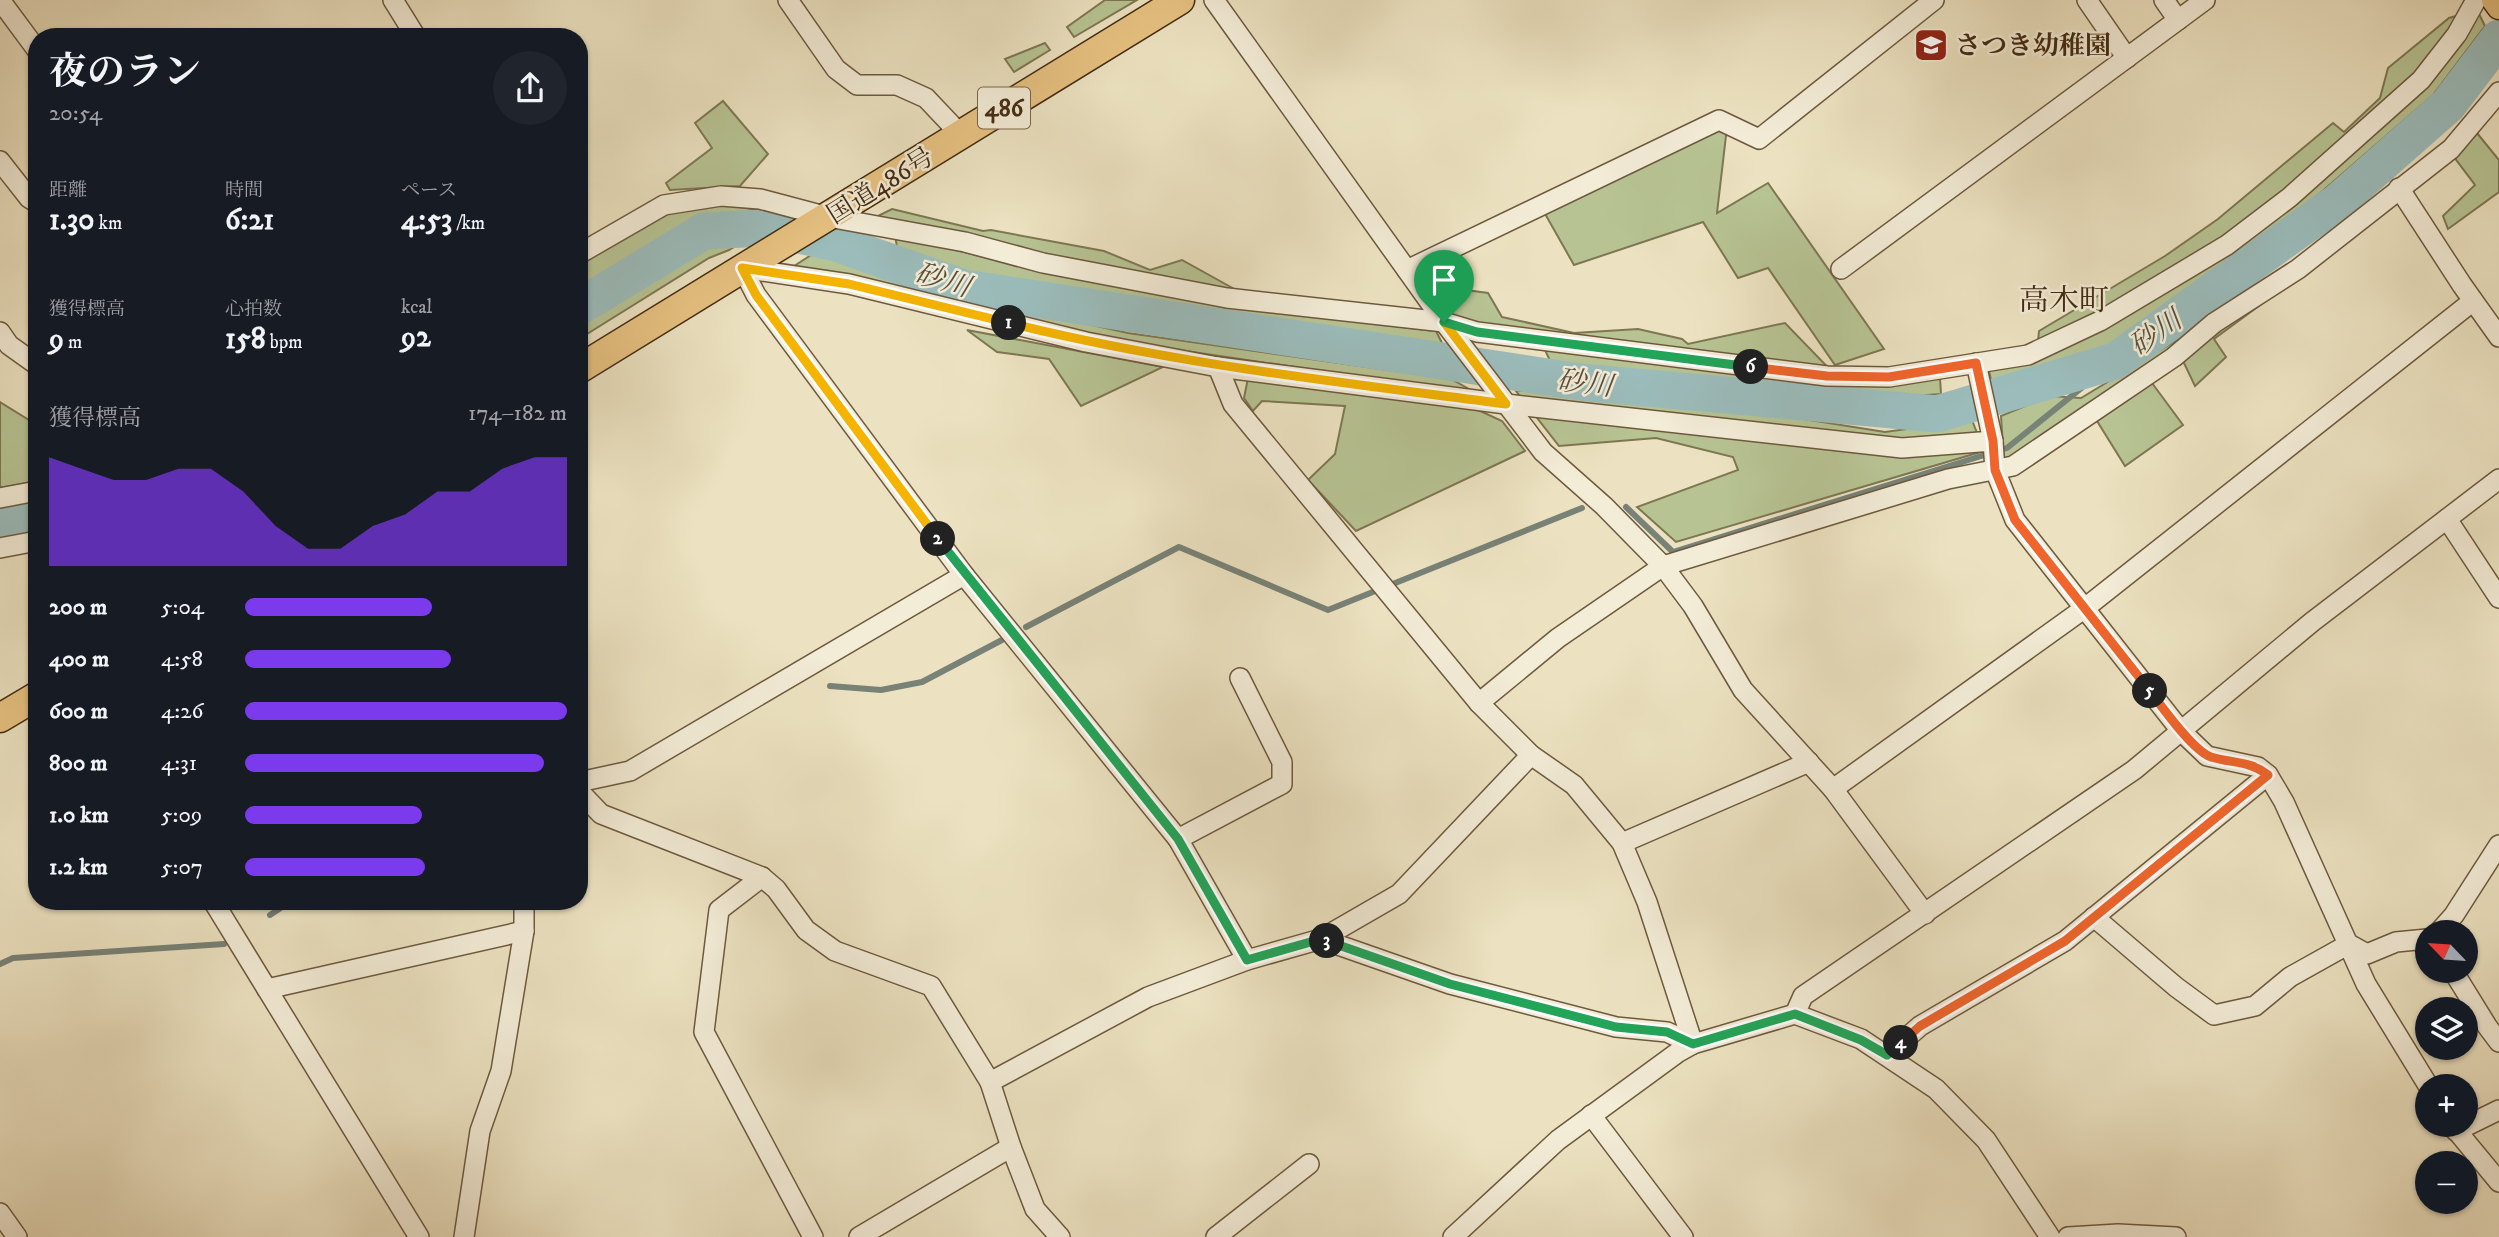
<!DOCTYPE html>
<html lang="ja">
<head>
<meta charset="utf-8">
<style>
	body { margin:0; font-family:"IM FELL DW Pica","Noto Serif JP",serif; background:#20242c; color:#f1f3f6; height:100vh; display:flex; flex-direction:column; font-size:26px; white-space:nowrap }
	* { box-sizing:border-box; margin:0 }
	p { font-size:23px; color:#9ea1a6 }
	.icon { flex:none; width:38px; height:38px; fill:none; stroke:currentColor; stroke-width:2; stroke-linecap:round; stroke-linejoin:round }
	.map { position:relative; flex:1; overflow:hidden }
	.sheet { position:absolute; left:28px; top:28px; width:560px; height:882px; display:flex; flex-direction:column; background:#171b24; border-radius:28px; box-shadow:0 2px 5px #0004 }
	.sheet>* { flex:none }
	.needle { width:46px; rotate:295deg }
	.tools { position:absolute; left:2415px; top:920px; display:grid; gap:14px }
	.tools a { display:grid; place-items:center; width:63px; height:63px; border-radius:50%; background:#171b24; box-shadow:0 2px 5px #0004; font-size:35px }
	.pin { position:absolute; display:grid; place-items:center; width:60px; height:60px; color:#fff; margin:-72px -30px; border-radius:50% 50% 50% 0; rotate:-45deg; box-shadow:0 0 7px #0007 }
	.pin .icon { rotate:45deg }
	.km { position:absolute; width:35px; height:35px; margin:-18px; border-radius:50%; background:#222; color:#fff; font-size:19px; line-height:35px; text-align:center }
	.round { display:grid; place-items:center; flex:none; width:74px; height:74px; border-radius:37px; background:#20242c }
	.overview { display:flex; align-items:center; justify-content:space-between; height:119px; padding:0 21px }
	h1 { font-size:38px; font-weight:700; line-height:52px }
	.stats { display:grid; grid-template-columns:repeat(3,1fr); gap:10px; height:119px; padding:7px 21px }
	.stats div { display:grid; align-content:center }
	.stats b { font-size:30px; font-weight:700 }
	.stats small { font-size:19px; font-weight:400 }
	.stats p { font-size:19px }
	.chart { height:196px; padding:14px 21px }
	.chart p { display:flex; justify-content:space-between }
	.chart svg { width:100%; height:126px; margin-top:7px; fill:#7c3aed; opacity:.7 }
	ul { padding:0 21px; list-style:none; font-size:23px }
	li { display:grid; grid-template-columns:112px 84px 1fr; align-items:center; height:52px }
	li i { height:18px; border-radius:9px; background:#7c3aed }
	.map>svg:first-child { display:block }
</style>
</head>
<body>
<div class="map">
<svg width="2499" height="1237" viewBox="0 0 2499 1237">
	<rect width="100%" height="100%" fill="#ece2c1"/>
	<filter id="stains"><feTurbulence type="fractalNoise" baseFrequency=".00286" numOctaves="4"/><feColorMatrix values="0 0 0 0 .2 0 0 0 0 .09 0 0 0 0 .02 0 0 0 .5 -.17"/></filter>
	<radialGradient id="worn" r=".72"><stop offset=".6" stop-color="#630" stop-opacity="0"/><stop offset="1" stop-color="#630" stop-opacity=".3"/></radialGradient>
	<g fill="#b7c393" stroke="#7d7752" stroke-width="2">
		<polygon points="1105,0 1137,0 1074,37 1067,27"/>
		<polygon points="2477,10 2485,26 2433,95 2310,202 2173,300 2108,356 1993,388 1988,367 2038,342 2039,331 2165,256 2218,219 2333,123 2344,132 2380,98 2388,68 2449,18"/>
		<polygon points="1045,43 1050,50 1014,72 1005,59"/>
		<polygon points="723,101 768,154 740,186 670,190 666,183 712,148 695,123"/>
		<polygon points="1720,127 1727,127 1717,213 1768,183 1884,349 1835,365 1768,268 1738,278 1703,222 1574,265 1544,212"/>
		<polygon points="2477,133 2499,160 2499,192 2448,229 2443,216 2475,185 2454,157"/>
		<polygon points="717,203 785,215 729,250 709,258 579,339 579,264 663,215"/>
		<polygon points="892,209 983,231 991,230 1104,251 1150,270 1182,260 1247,296 1043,258 876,217"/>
		<polygon points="895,235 1012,264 1268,311 1436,331 1443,345 1218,318 941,274 897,247"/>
		<polygon points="822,248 958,295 1128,333 1451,379 1478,394 1084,336 791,268"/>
		<polygon points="1451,288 1488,293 1502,317 1574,333 1638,329 1682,339 1688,344 1785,323 1843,383 1940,378 1941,394 1902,397 1800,391 1553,367 1545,350 1454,319 1438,295"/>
		<polygon points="2267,300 2214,339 2226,357 2195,386 2183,361 2221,324"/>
		<polygon points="2197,328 2171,353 2004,463 2001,416 2050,396 2081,398"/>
		<polygon points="967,330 1163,367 1081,406 1049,359 997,352"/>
		<polygon points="1248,378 1476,409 1502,421 1525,451 1356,531 1308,480 1335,454 1345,406 1262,401 1253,411 1244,398"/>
		<polygon points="2152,383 2183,425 2125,466 2097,421"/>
		<polygon points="1565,387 1722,406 1885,432 1972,420 1984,451 1676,542 1637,507 1738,470 1733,457 1656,438 1559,446 1516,391"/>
		<polygon points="0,402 37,425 37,481 0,488"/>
	</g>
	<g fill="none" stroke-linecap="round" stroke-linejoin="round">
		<g stroke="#788277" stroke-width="6">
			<polyline points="1626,507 1673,552 2007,448 2115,361"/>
			<polyline points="1026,627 1179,547 1328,610 1582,508"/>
			<polyline points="830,686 881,690 922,682 1002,640"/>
			<polyline points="270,915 291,901"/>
			<polyline points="0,964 13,958 224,944"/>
		</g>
		<g stroke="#9bbcbb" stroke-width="37">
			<polyline points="579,307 704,231 766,228 836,243 964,288 1580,382 1937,414 2115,361 2339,201 2448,105 2499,38"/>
			<polyline points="0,521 37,515"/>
		</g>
		<g stroke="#6d593e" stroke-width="22">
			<g id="minor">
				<polyline points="0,0 37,50"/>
				<polyline points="393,0 416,37"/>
				<polyline points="788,0 836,69 857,85 897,85 926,98 961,135"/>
				<polyline points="1214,0 1444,322 1543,452 1604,506 1663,566 1693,606 1743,690 1833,789 1925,914"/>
				<polyline points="2087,0 2127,58"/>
				<polyline points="2164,0 2178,20"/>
				<polyline points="0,161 29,198 37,203"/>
				<polyline points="2399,188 2462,285 2499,337"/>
				<polyline points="579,254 664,205 721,196 760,199 828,217 965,242 1043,263 1227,298 1444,322 1477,332 1827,376 1889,377 2028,355 2100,321 2227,245 2290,197 2421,80 2457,34 2476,0"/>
				<polyline points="742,268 849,284 1086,342 1218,367 1506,404 1902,448 1993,441"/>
				<polyline points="742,268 756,295 964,575 1178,839 1247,960"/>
				<polyline points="1841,269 2205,0"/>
				<polyline points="1407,270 1719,120 1759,139 1934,0"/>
				<polyline points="0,332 9,345 37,365"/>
				<polyline points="1976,363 1993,441 1995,470 2015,520 2181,731 2207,756 2258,767 2268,775 2284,802 2366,984 2429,1087"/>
				<polyline points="1218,367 1233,404 1479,703 1531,755 1574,785 1622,843 1647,902 1693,1044"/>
				<polyline points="0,498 37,491"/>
				<polyline points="2447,519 2499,598"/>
				<polyline points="0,548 37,541"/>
				<polyline points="1479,703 1558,638 1663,566 1948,479 2013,466 2174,357 2214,323 2298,269 2451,149 2499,92"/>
				<polyline points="579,782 630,771 964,575"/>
				<polyline points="1833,789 2085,608 2473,301"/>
				<polyline points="579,791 601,814 762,877 776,889 806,930 835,951 931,986 990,1082 1011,1147 1035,1209 1060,1237"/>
				<polyline points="1178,839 1282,784 1282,762 1240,678"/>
				<polyline points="1622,843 1809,762"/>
				<polyline points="762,877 719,910 704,1032 813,1237"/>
				<polyline points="213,901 419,1237"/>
				<polyline points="2094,917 2176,987 2214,1015 2255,1006 2290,977 2349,944 2367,954 2396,942 2427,939"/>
				<polyline points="2438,933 2454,915 2499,845"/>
				<polyline points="1321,939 1450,984 1616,1027 1667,1032 1693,1044"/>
				<polyline points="2453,971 2487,1026 2499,1042"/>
				<polyline points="267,989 524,931"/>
				<polyline points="1795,1014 1803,996 2134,770 2312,622 2499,479"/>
				<polyline points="1887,1055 1920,1026 2065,941 2268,775"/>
				<polyline points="990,1082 1148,997 1247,960 1321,939 1399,894 1531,755"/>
				<polyline points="1591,1115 1683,1237"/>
				<polyline points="2452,1125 2499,1182"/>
				<polyline points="2456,1131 2499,1110"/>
				<polyline points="0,1213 17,1237"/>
				<polyline points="464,1237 480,1131 501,1071 524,931 524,901"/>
				<polyline points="859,1237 1011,1147"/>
				<polyline points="1216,1237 1309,1164"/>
				<polyline points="1453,1237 1558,1140 1677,1053 1693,1044 1795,1014 1861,1039 1936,1089 1986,1140 2050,1237"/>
				<polyline points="2068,1237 2118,1234 2176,1237"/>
			</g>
		</g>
		<g stroke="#432b12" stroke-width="27">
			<polyline id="major" points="2494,0 2499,7"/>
		</g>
		<g stroke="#432b12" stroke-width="31">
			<g id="highway">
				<polyline points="579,369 1180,0"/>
				<polyline points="0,718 37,696"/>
			</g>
		</g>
		<use href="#minor" stroke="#f3ecd7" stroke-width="19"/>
		<use href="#major" stroke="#e6c180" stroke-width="24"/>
		<use href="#highway" stroke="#e6c180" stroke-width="28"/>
	</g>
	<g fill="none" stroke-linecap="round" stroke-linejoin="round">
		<g stroke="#fff" stroke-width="14">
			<path id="split-1" d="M1009,323C1173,364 1339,382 1506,404L1444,322"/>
		</g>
		<g stroke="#fff" stroke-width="14">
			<polyline id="split-2" points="938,539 756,295 742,268 849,284 1009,323"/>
		</g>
		<g stroke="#fff" stroke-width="14">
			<polyline id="split-3" points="938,539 1178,839 1247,960 1321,939 1327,941"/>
		</g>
		<g stroke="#fff" stroke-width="14">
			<polyline id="split-4" points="1327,941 1450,984 1616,1027 1667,1032 1693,1044 1795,1014 1861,1040 1887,1055 1901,1043"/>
		</g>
		<g stroke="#fff" stroke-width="14">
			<path id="split-5" d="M1901,1043L1920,1026L2065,941L2268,775C2251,761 2231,763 2211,757C2193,751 2162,707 2150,691"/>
		</g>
		<g stroke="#fff" stroke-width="14">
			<polyline id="split-6" points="1751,367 1827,376 1889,377 1976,363 1993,441 1995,470 2015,520 2150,691"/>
		</g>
		<g stroke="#fff" stroke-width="14">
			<polyline id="split-7" points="1444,322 1477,332 1751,367"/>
		</g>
		<use href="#split-1" stroke="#f5b400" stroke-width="9"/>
		<use href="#split-2" stroke="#f5b400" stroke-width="9"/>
		<use href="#split-3" stroke="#22a559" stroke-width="9"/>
		<use href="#split-4" stroke="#22a559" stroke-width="9"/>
		<use href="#split-5" stroke="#f0652b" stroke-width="9"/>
		<use href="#split-6" stroke="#f0652b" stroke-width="9"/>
		<use href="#split-7" stroke="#22a559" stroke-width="9"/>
	</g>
	<defs>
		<g id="school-square" transform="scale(1.75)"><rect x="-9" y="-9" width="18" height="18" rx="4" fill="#8f2418" stroke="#f3ecd7"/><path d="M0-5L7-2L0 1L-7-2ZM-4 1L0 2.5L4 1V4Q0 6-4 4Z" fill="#fff"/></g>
	</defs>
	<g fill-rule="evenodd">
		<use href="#school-square" x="1931" y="45"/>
	</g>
	<g text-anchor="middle" stroke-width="5" stroke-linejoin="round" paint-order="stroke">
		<rect fill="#f3ecd7" stroke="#78654d" stroke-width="2" x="978" y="87.5" width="52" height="41" rx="5"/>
		<g font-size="24" font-weight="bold" fill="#432b12">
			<text x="1004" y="116">486</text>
		</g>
		<g font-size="26" font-weight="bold" fill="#432b12" stroke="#f3ecd7" text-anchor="start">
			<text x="1955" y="54">さつき幼稚園</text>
		</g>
		<g font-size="26" fill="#432b12" stroke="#f3ecd7">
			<text transform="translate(880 185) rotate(-32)" y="9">国道486号</text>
		</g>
		<g font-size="28" font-style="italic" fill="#594f3c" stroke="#f3ecd7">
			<text transform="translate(943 279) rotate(17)" y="10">砂川</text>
			<text transform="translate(2155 332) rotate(-35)" y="10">砂川</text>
			<text transform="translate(1585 382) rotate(7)" y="10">砂川</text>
		</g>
		<g font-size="30" fill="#432b12" stroke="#f3ecd7">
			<text x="2064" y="310">高木町</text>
		</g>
	</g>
	<rect width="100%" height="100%" filter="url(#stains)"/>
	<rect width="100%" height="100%" fill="url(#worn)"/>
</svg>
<div class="tools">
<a><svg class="needle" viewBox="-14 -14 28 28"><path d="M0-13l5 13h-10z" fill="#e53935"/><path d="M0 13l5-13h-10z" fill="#9ea1a6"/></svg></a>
<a><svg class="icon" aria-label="layers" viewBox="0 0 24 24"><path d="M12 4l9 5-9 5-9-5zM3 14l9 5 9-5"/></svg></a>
<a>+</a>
<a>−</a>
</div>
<div class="pin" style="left:1444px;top:322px;background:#1e9e55"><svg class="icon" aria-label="arrive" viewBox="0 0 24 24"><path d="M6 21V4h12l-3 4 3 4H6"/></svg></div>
<b class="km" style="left:1009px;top:323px">1</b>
<b class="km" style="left:938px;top:539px">2</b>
<b class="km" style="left:1327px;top:941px">3</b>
<b class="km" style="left:1901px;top:1043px">4</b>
<b class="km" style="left:2150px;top:691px">5</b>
<b class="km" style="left:1751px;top:367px">6</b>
<section class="sheet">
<div class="overview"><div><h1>夜のラン</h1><p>20:54</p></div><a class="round"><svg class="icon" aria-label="share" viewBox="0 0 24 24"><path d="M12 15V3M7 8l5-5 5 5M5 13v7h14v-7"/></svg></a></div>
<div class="stats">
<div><p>距離</p><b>1.30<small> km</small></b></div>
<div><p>時間</p><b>6:21</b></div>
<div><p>ペース</p><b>4:53<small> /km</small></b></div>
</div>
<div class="stats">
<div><p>獲得標高</p><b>9<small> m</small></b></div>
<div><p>心拍数</p><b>158<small> bpm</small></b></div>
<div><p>kcal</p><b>92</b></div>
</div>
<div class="chart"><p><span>獲得標高</span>174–182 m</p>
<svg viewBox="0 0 160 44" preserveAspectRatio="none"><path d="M0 44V6L10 10L20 14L30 14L40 10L50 10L60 18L70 30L80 38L90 38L100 30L110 26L120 18L130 18L140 10L150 6L160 6V44z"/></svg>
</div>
<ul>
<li><b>200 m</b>5:04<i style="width:58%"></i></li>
<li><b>400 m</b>4:58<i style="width:64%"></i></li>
<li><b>600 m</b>4:26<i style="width:100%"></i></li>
<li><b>800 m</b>4:31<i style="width:93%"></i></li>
<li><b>1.0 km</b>5:09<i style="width:55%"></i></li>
<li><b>1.2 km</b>5:07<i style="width:56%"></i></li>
</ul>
</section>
</div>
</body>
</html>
